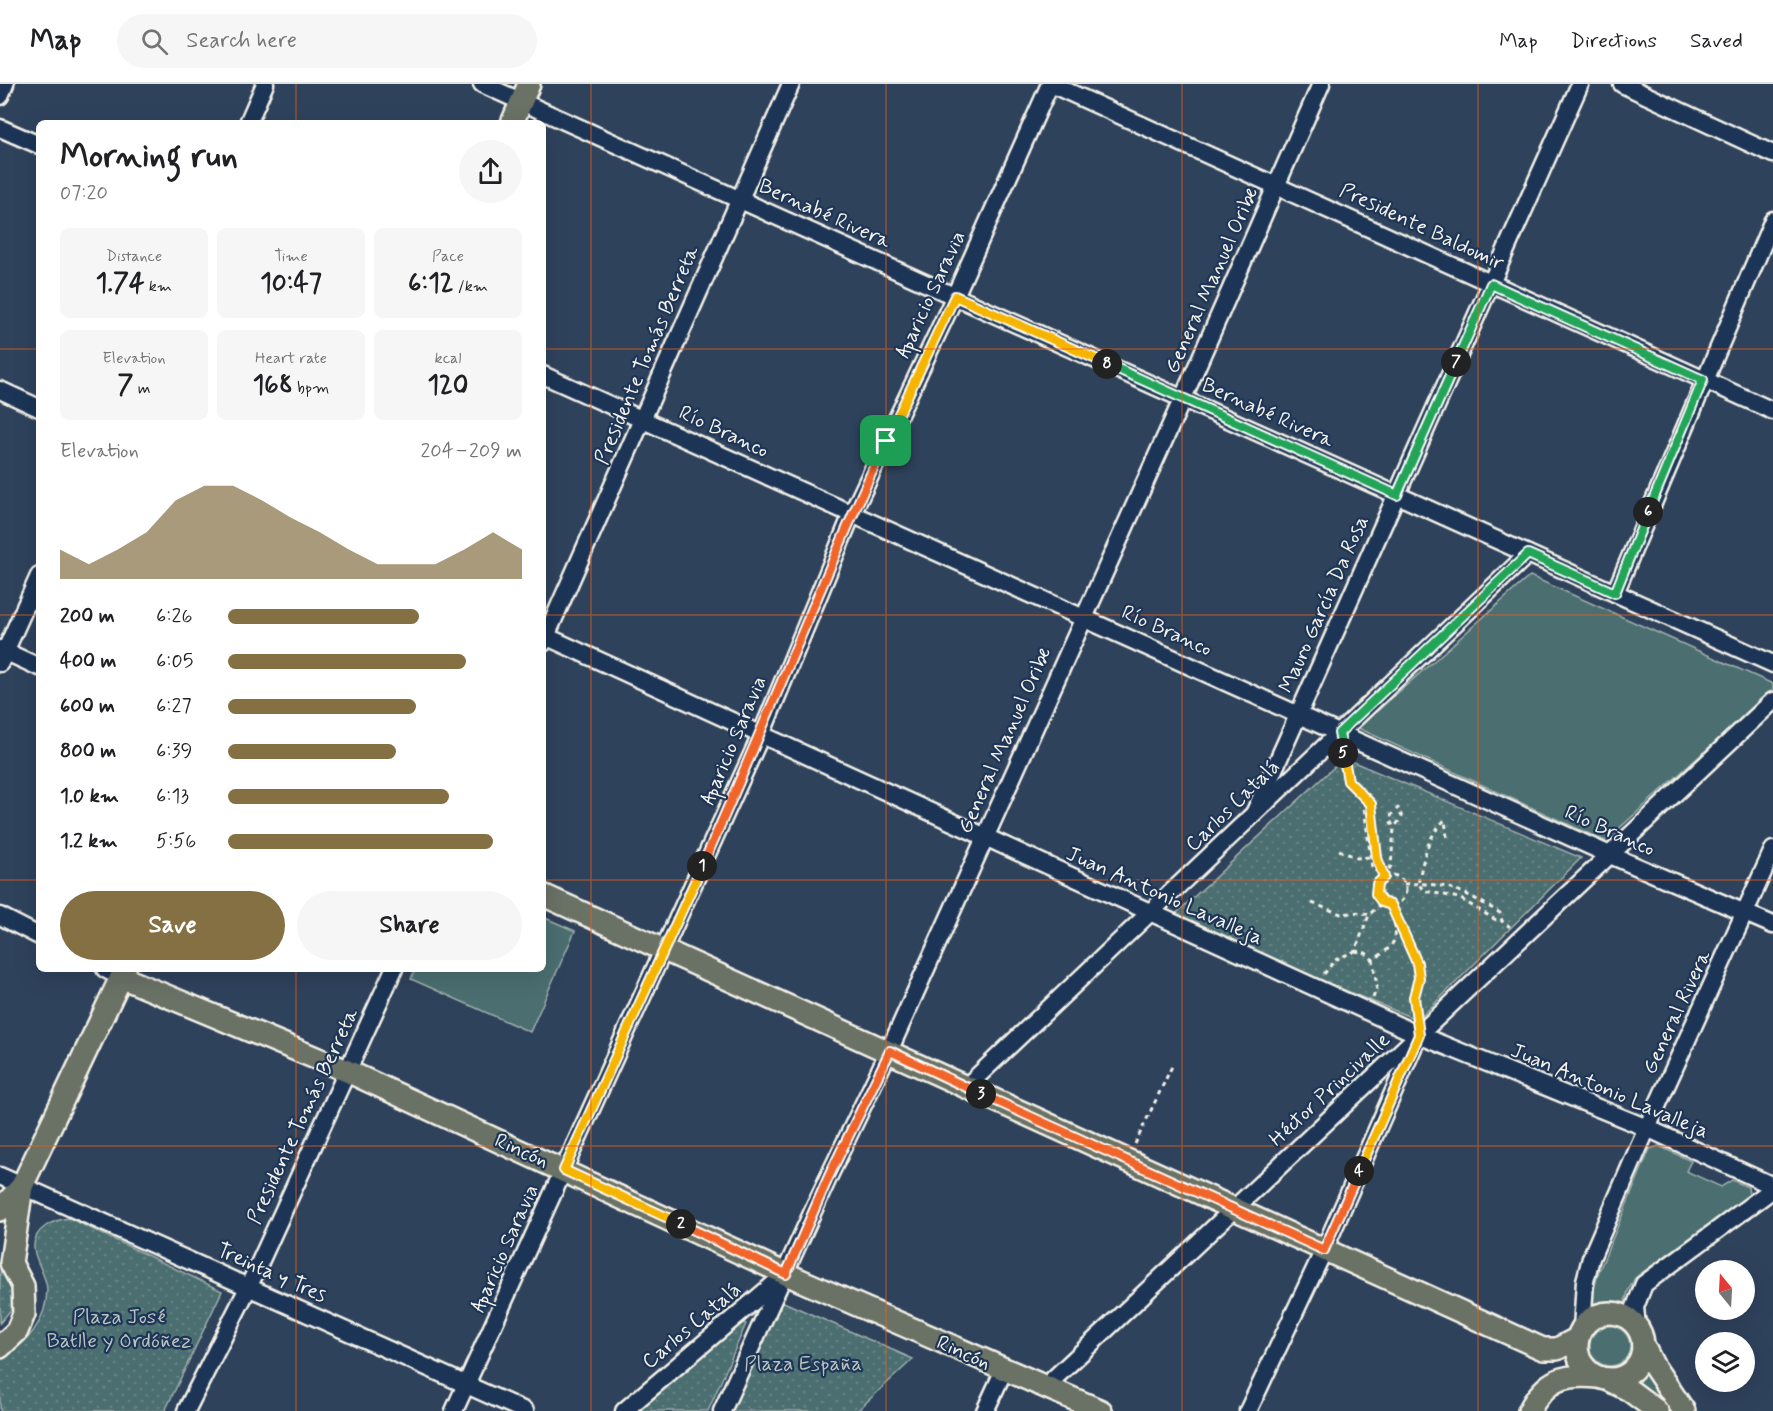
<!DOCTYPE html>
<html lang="en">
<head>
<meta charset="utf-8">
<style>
	body { margin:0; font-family:Mynerve,sans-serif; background:#f6f6f6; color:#202124; height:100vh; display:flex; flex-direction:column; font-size:22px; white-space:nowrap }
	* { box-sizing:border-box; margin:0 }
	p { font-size:20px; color:#757577 }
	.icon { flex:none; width:33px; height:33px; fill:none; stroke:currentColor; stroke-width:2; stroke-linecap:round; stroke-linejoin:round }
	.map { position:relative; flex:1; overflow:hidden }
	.drawer { position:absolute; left:36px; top:36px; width:510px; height:852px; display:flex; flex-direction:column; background:#fff; border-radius:9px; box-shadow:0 6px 24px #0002 }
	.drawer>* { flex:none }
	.needle { width:39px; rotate:342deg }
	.tools { position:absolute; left:1695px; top:1176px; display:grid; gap:12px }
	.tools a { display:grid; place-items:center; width:60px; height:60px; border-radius:50%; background:#fff; box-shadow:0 6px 24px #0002; font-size:30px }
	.pin { position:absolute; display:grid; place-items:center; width:51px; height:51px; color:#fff; margin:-26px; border-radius:12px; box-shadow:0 3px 9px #0006 }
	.km { position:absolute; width:30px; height:30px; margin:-15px; border-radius:50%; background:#222; color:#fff; font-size:16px; line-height:30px; text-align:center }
	.round { display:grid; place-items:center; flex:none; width:63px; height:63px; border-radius:32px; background:#f6f6f6 }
	.headline { display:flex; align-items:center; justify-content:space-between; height:102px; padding:0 24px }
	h1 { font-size:33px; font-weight:700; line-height:45px }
	.figures { display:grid; grid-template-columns:repeat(3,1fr); gap:9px; height:102px; padding:6px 24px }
	.figures div { display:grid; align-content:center; border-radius:9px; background:#f6f6f6; text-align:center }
	.figures b { font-size:26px; font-weight:700 }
	.figures small { font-size:16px; font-weight:400 }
	.figures p { font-size:16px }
	.chart { height:168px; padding:12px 24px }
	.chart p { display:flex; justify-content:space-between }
	.chart svg { width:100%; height:108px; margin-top:6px; fill:#847042; opacity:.7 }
	.button { display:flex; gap:12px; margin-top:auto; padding:12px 24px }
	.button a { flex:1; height:69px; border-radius:36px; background:#847042; color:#fff; font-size:24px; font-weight:700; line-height:69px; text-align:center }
	.button a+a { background:#f6f6f6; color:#202124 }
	ul { padding:0 24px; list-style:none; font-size:20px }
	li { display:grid; grid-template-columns:96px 72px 1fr; align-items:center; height:45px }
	li i { height:15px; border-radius:8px; background:#847042 }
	header { display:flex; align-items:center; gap:36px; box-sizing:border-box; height:84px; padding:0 30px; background:#fff; border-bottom:2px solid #e0e0e0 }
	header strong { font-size:28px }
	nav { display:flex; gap:33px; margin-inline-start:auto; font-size:21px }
	.search { width:420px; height:54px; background:#f6f6f6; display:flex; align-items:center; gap:15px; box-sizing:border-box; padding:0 21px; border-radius:33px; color:#757577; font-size:22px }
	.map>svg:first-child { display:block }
</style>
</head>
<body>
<header>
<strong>Map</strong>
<div class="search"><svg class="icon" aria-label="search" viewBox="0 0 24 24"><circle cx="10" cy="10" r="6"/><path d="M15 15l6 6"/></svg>Search here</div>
<nav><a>Map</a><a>Directions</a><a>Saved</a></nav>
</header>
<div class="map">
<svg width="1773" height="1327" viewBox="0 0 1773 1327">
	<defs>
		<pattern id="park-dots" width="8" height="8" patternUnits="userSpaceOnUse" patternTransform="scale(1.5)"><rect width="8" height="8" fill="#4b6e70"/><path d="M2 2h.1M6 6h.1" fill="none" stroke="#668384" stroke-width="1.8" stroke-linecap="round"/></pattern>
	</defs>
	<rect width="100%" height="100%" fill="#2f425c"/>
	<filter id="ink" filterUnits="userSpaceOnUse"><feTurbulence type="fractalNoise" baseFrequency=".0167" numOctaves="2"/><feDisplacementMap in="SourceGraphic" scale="12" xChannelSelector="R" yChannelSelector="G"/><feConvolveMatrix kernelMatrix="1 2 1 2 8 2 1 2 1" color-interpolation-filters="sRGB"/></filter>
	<g filter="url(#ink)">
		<g fill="#4b6e70" stroke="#a0b0ac" stroke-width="1.5">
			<polygon points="1530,492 1773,600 1773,606 1605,757 1358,644"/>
			<polygon points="543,833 575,847 530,948 411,895 415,885 543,885"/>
			<polygon points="1659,1062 1691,1077 1686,1087 1721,1103 1732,1096 1748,1103 1749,1111 1635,1194 1628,1207 1624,1221 1614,1218 1592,1222 1590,1219 1599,1187 1650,1065"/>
			<circle cx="1610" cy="1262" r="20"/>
			<polygon points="1646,1285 1666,1320 1664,1322 1635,1298"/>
		</g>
		<g fill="url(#park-dots)" stroke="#a0b0ac" stroke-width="1.5">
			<polygon points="1344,674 1581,774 1418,936 1170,835"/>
			<path d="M69,1134L222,1207L165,1327H0V1274C27,1262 47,1236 47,1205C46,1190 35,1178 34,1164C33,1144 54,1136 69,1134Z"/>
			<polygon points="0,1180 13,1195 13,1223 0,1239"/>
			<polygon points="779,1216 913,1275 857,1327 729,1327"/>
			<polygon points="741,1238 746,1240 708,1327 639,1327"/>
		</g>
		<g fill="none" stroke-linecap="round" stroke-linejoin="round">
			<g stroke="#f4f1e8" stroke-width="21">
				<g id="minor">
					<polyline points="482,0 1773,580"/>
					<polyline points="1051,0 1773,327"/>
					<polyline points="1622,0 1773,70"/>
					<polyline points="0,12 5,0"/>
					<polyline points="248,39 265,0"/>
					<polyline points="0,44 39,61"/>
					<polyline points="543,291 1610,771 1773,841"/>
					<polyline points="0,306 39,324"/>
					<polyline points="1615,509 1773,136"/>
					<polyline points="543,551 1419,951 1647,1044 1773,1102"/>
					<polyline points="543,559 791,0"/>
					<polyline points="0,565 39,583"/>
					<polyline points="0,579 39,492"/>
					<polyline points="1254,730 1580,0"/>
					<polyline points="0,832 39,852"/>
					<polyline points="105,885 121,893"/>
					<polyline points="966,1003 1528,470"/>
					<polyline points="0,1092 525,1327"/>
					<polyline points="1637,1243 1635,1223 1644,1200 1773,1105"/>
					<polyline points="1582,1245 1585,1197 1591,1174 1647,1044 1773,766"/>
					<polyline points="1046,1302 1773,617"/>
					<polyline points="186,1327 249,1202 394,885"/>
					<polyline points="454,1327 761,651 852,430 955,212 1050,0"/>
					<polyline points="624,1327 781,1194"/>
					<polyline points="722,1327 829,1092 889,967 1183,314 1321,0"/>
					<polyline points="985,1327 1004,1286"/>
					<polyline points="1248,1327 1324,1166 1416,957"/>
				</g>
			</g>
			<g stroke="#f4f1e8" stroke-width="26">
				<g id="major">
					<polyline points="512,39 529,0"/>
					<polyline points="543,811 1543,1265 1557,1265 1578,1254"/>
					<polyline points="121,893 347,987 786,1190 1101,1327"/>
					<polyline points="0,1126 22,1102"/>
					<circle cx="1610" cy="1262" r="33"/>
					<polyline points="1643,1261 1653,1281 1684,1327"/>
					<polyline points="0,1263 17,1247 24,1230 23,1202 11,1179 22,1102 125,885"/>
					<polyline points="1607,1295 1629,1306 1657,1327"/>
					<path d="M1529,1327C1546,1295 1563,1290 1598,1293"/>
				</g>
			</g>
			<g stroke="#f4f1e8" stroke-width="3" stroke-dasharray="4.5 4.5" stroke-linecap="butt">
				<polyline points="1343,669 1348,697 1371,720 1377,774 1384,793"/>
				<polyline points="1365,716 1364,723 1372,784 1382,791"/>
				<path d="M1447,753L1445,736C1427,752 1423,777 1418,800L1425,807L1459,814L1496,836L1502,837"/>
				<polyline points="1339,766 1357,774 1369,773"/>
				<circle cx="1391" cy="806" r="15"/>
				<polyline points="1384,793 1391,782 1394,744 1390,736 1392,730 1398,724 1402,733 1394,744"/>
				<path d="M1404,800C1448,798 1463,807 1500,829L1502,837L1510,843"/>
				<polyline points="1312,819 1341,830 1361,828 1369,831"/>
				<polyline points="1391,821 1417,879 1419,894 1414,913 1417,932"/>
				<polyline points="1355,867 1366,869 1373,876"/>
				<polyline points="1324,890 1335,876 1355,867 1369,831 1382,818"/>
				<path d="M1373,914L1377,903L1373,876C1397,860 1398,856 1393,828"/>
				<polyline points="1135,1060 1173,980"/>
			</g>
			<use href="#minor" stroke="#1d3557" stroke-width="16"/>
			<use href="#major" stroke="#6b7165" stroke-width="21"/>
		</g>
	</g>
	<g fill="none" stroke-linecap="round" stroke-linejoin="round" filter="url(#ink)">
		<g stroke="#fff" stroke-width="12">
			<path id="split-1" d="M702,782C766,641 821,497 886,357"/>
		</g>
		<g stroke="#fff" stroke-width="12">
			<polyline id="split-2" points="681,1140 564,1086 702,782"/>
		</g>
		<g stroke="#fff" stroke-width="12">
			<polyline id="split-3" points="681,1140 786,1190 829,1092 890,967 981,1010"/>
		</g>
		<g stroke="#fff" stroke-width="12">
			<polyline id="split-4" points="981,1010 1324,1166 1359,1087"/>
		</g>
		<g stroke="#fff" stroke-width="12">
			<polyline id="split-5" points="1343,669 1348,697 1371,720 1377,774 1384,793 1377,800 1376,810 1382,818 1391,821 1417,879 1419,894 1414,913 1419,951 1359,1087"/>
		</g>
		<g stroke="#fff" stroke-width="12">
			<polyline id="split-6" points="1343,669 1339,649 1528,470 1615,509 1648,428"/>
		</g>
		<g stroke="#fff" stroke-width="12">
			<polyline id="split-7" points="1456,278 1491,200 1703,296 1648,428"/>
		</g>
		<g stroke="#fff" stroke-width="12">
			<polyline id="split-8" points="1107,280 1397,411 1456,278"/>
		</g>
		<g stroke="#fff" stroke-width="12">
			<polyline id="split-9" points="886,357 955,212 1107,280"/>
		</g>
		<use href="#split-1" stroke="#f0652b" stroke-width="8"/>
		<use href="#split-2" stroke="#f5b400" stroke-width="8"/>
		<use href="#split-3" stroke="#f0652b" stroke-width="8"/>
		<use href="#split-4" stroke="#f0652b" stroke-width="8"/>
		<use href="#split-5" stroke="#f5b400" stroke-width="8"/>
		<use href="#split-6" stroke="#22a559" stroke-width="8"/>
		<use href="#split-7" stroke="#22a559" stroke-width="8"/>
		<use href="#split-8" stroke="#22a559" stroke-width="8"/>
		<use href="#split-9" stroke="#f5b400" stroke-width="8"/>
	</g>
	<path fill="none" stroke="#e96117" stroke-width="1.5" stroke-opacity="0.55" d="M296,0V39M591,0V1327M886,0V1327M1182,0V1327M1478,0V1327M0,265H39M543,265H1773M0,531H39M543,531H1773M0,796H39M543,796H1773M296,885V1327M0,1062H1773"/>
	<g text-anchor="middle" stroke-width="4.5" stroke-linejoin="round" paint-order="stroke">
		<g font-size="21" fill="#f4f1e8" stroke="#1d3557">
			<text transform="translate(825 129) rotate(24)" y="7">Bernabé Rivera</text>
			<text transform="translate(1422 142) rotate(25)" y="7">Presidente Baldomir</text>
			<text transform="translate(1211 196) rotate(-66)" y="7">General Manuel Oribe</text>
			<text transform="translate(930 210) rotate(-65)" y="7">Aparicio Saravia</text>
			<text transform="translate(646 271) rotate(-67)" y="7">Presidente Tomás Berreta</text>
			<text transform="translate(1268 328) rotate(24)" y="7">Bernabé Rivera</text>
			<text transform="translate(724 347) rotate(25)" y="7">Río Branco</text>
			<text transform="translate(1323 520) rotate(-66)" y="7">Mauro García Da Rosa</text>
			<text transform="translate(1167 546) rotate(24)" y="7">Río Branco</text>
			<text transform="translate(733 656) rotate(-67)" y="7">Aparicio Saravia</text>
			<text transform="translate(1004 656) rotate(-66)" y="7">General Manuel Oribe</text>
			<text transform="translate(1232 721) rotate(-44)" y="7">Carlos Catalá</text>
			<text transform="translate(1610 746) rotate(24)" y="7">Río Branco</text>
			<text transform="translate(1165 811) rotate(24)" y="7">Juan Antonio Lavalleja</text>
			<text transform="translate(1676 928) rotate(-65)" y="7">General Rivera</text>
			<text transform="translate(1329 1005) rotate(-43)" y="7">Héctor Princivalle</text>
			<text transform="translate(1610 1006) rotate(23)" y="7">Juan Antonio Lavalleja</text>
			<text transform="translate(302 1032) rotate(-65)" y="7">Presidente Tomás Berreta</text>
			<text transform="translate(522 1066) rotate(24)" y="7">Rincón</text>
			<text transform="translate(504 1164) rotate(-66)" y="7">Aparicio Saravia</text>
			<text transform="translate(272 1188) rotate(24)" y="7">Treinta y Tres</text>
			<text transform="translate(691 1241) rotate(-40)" y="7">Carlos Catalá</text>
			<text transform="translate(964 1268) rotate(24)" y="7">Rincón</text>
		</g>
		<g font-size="21" fill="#b9c3be" stroke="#1d3557">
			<text x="119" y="1239">Plaza José<tspan x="119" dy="24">Batlle y Ordóñez</tspan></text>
			<text x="803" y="1286">Plaza España</text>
		</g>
	</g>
</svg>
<div class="tools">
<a><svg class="needle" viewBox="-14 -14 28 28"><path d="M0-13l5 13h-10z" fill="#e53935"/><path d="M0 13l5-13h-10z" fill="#757577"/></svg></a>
<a><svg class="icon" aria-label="layers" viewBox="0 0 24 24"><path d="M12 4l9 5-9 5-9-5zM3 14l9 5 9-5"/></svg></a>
</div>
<div class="pin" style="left:886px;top:357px;background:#1e9e55"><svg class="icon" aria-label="arrive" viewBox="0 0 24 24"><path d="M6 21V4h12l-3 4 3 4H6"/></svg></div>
<b class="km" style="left:702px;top:782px">1</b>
<b class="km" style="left:681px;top:1140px">2</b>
<b class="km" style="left:981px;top:1010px">3</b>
<b class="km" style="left:1359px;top:1087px">4</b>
<b class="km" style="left:1343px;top:669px">5</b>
<b class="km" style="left:1648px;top:428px">6</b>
<b class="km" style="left:1456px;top:278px">7</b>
<b class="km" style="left:1107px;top:280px">8</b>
<section class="drawer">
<div class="headline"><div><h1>Morning run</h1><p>07:20</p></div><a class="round"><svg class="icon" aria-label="share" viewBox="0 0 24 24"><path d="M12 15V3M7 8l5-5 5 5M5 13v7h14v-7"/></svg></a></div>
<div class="figures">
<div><p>Distance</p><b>1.74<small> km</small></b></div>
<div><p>Time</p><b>10:47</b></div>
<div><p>Pace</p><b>6:12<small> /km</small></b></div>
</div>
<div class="figures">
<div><p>Elevation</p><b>7<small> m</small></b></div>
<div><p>Heart rate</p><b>168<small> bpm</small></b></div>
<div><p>kcal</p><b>120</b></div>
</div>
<div class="chart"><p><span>Elevation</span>204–209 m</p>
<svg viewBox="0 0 160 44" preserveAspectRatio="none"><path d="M0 44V32L10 38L20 32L30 25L40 12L50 6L60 6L70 12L80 19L90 25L100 32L110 38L120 38L130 38L140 32L150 25L160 32V44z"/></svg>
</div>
<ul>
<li><b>200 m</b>6:26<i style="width:65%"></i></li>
<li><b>400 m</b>6:05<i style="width:81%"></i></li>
<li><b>600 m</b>6:27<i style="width:64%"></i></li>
<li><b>800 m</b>6:39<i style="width:57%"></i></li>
<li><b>1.0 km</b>6:13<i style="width:75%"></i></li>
<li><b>1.2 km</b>5:56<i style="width:90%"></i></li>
</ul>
<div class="button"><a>Save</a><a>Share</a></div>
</section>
</div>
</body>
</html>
